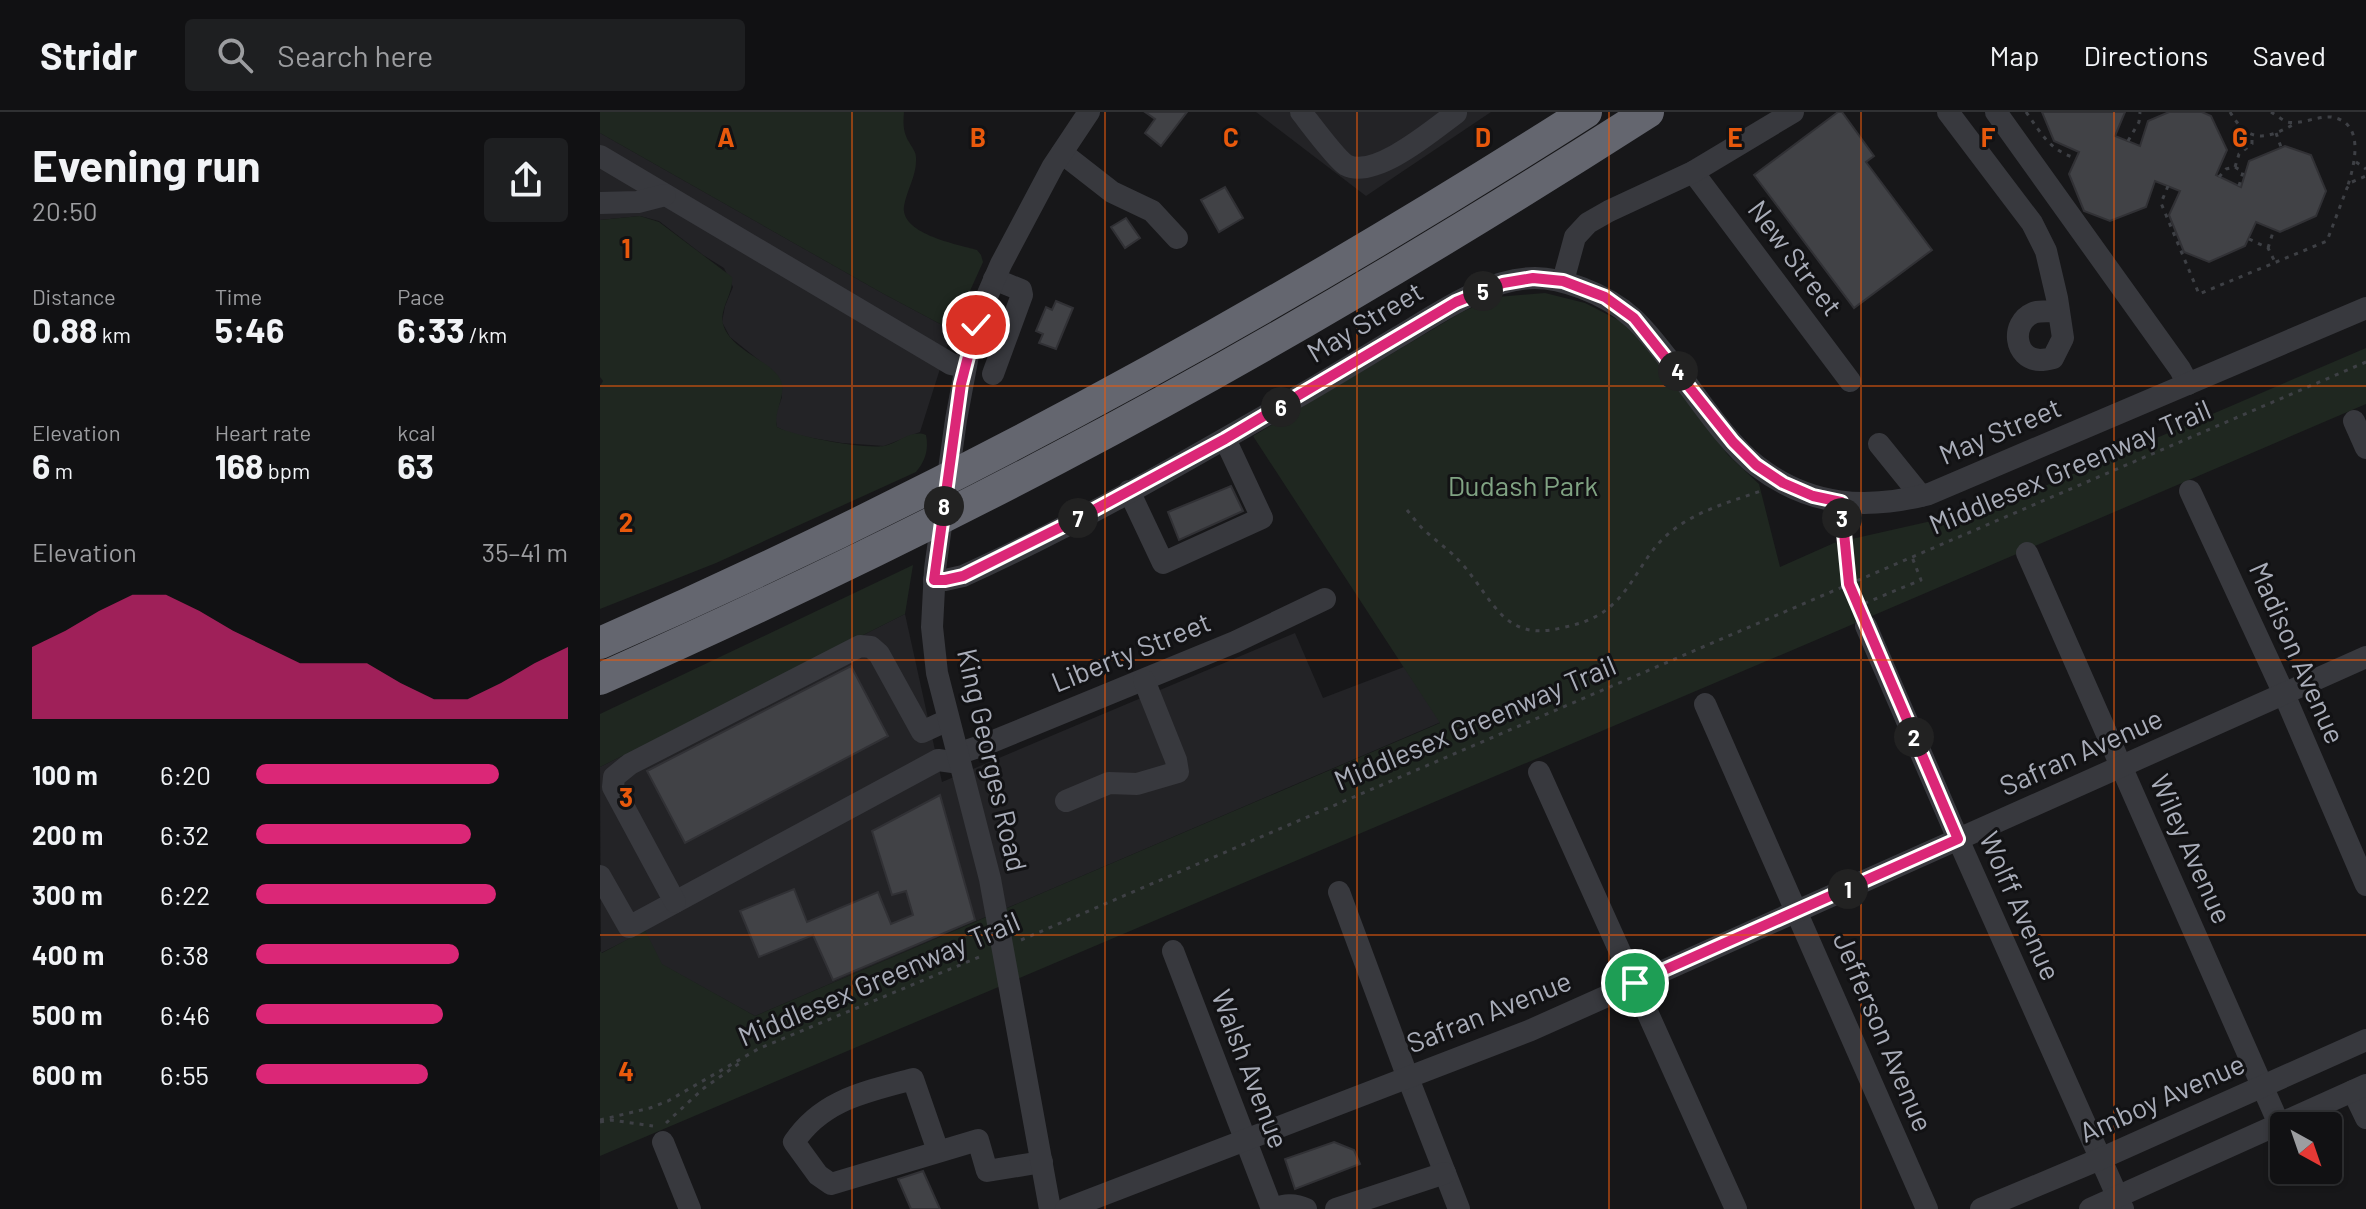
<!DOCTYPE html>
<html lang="en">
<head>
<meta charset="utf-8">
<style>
	body { margin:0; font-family:Barlow,sans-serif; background:#1e1f21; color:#f1f3f6; height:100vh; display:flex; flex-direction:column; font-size:30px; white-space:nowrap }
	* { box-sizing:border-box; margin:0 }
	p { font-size:26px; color:#9c9da0 }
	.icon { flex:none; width:44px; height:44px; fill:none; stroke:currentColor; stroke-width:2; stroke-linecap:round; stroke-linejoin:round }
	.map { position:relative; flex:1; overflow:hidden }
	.details { display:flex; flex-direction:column; background:#111113; width:600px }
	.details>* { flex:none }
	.needle { width:52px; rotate:140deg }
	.tools { position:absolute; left:1670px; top:1000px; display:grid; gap:16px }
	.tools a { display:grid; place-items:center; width:72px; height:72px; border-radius:8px; background:#111113; box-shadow:0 2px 6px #0004,0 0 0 2px #303133; font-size:40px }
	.pin { position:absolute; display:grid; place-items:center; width:68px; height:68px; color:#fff; margin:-34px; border:4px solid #fff; border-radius:50%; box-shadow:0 2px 8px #0007 }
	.km { position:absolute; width:40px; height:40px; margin:-20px; border-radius:50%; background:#222; color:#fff; font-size:22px; line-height:40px; text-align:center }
	.round { display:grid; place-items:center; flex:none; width:84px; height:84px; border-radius:8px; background:#1e1f21 }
	.summary { display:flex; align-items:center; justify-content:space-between; height:136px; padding:0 32px }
	h1 { font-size:44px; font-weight:700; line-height:60px }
	.figures { display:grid; grid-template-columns:repeat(3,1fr); gap:12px; height:136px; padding:8px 32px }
	.figures div { display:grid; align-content:center }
	.figures b { font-size:34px; font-weight:700 }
	.figures small { font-size:22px; font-weight:400 }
	.figures p { font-size:22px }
	.chart { height:224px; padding:16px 32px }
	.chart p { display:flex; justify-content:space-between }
	.chart svg { width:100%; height:144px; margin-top:8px; fill:#db2777; opacity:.7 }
	ul { padding:0 32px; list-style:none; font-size:26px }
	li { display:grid; grid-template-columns:128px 96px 1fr; align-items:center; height:60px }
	li i { height:20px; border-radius:10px; background:#db2777 }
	header { display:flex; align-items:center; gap:48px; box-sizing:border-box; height:112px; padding:0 40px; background:#111113; border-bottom:2px solid #303133 }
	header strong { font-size:38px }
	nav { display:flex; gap:44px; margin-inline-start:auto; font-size:28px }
	.search { width:560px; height:72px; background:#1e1f21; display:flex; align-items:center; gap:20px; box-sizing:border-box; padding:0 28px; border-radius:8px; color:#9c9da0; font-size:30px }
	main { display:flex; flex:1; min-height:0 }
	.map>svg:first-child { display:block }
</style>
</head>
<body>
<header>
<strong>Stridr</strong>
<div class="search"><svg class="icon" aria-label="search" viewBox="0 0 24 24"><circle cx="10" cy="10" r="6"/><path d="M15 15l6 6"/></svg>Search here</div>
<nav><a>Map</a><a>Directions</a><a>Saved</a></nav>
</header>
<main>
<section class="details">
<div class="summary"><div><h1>Evening run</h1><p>20:50</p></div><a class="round"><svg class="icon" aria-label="share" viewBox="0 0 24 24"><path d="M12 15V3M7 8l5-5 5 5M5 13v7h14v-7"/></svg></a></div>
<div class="figures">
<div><p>Distance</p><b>0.88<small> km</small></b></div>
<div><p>Time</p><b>5:46</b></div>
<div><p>Pace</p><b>6:33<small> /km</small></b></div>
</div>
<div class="figures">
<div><p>Elevation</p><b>6<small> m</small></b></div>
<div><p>Heart rate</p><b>168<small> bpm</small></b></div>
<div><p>kcal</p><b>63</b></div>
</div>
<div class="chart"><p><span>Elevation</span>35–41 m</p>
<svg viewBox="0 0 160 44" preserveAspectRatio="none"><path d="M0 44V22L10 17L20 11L30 6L40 6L50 11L60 17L70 22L80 27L90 27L100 27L110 33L120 38L130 38L140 33L150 27L160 22V44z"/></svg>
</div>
<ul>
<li><b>100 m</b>6:20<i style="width:78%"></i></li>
<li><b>200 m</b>6:32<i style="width:69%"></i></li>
<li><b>300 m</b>6:22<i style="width:77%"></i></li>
<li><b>400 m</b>6:38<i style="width:65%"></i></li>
<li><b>500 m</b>6:46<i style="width:60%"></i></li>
<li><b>600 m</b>6:55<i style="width:55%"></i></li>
</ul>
</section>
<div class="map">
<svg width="1766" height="1097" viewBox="0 0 1766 1097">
	<rect width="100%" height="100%" fill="#171719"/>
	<g fill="#232326">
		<polygon points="656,0 891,0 766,84"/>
		<polygon points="0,21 282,181 344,214 351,222 320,320 284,334 242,331 212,326 189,321 177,315 175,304 182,285 176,262 130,225 122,210 125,194 133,175 124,156 103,143 59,109 40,104 0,108"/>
		<polygon points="305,502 342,670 695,521 723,586 804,555 841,610 155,904 61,852 45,819 1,841 0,655"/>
	</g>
	<g fill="#1f2720">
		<path d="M0,0H304C303,11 303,20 309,30C312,36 316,39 316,46C317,63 307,77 304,94C300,122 356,132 377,138L381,143L383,150L356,210L351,213L344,214L282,181L0,21Z"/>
		<path d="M40,104L59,110L132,165C134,181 119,197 123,212C130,238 170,248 180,267C188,282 173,298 177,315C197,325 263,337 284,334C299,331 311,317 326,323C329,338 325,349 316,360L116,451L0,497V274L3,269L0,265V108Z"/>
		<polygon points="945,181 985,191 1024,211 1056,247 1128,343 1159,372 1180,455 1234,431 1398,394 1766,236 1766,292 1216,528 0,1044 0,839 2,841 45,818 62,852 155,904 840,611 653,324 862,200 897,185"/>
		<polygon points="313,453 305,502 0,655 0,602"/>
	</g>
	<g fill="#414246" stroke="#313135" stroke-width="2">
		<polygon points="545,0 587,0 561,34 545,21 555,7"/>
		<polygon points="1238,0 1242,0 1274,44 1266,50 1332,138 1254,196 1154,63"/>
		<polygon points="1442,0 1525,0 1515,24 1540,34 1548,9 1569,0 1602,0 1611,4 1627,38 1616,63 1641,75 1649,49 1685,34 1711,43 1726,79 1716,104 1680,120 1656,110 1645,134 1609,150 1584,140 1569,103 1580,79 1555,69 1546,95 1510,109 1484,99 1469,62 1479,40 1454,29"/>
		<polygon points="625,75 643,106 619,120 601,88"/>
		<polygon points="526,106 540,126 525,136 511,115"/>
		<polygon points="456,189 473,196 456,237 439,231 443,222 436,219 446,195 452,198"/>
		<polygon points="631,374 643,399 579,428 568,400"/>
		<polygon points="251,554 288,624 85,731 47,659"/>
		<polygon points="340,683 375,808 233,868 213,823 159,845 140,799 194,777 207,810 278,780 291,812 313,803 306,779 292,783 272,719"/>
		<polygon points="734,1030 754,1038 760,1052 695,1077 685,1047"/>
		<polygon points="323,1059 340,1097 311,1097 298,1067"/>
	</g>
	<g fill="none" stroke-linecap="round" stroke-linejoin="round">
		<g stroke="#3e4045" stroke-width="3" stroke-dasharray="4 6" stroke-linecap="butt">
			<path d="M1426,0C1441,21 1450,39 1476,46"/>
			<path d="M1630,0C1649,33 1668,27 1696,11"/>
			<path d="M1671,0C1676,3 1682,8 1687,10C1700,13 1717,4 1731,5C1765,10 1755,51 1748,73"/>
			<polyline points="1676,21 1681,35"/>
			<polyline points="1528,29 1539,10 1540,0"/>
			<polyline points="1756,50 1766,57"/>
			<polyline points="1635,55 1639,42 1652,32 1652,23"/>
			<polyline points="1635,55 1643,60 1639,74"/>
			<polyline points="1619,65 1626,57 1635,55"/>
			<polyline points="1568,74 1561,91 1599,182 1727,129 1747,76 1752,70 1766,64"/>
			<polyline points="1649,127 1668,136 1675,150"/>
			<polyline points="1668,136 1674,117"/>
			<path d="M807,398C812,404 817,411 823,417C837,430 850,438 863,453C894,489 904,530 961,516C980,512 996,507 1011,494C1034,474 1044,443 1067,423C1093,400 1129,390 1161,379"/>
			<polyline points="1243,409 1249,472 1258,494"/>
			<polyline points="1259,497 1258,494 1321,468 1312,445"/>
			<polyline points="421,828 1766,250"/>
			<polyline points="0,1008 50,996 68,989 158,937 384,843"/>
			<polyline points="0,1010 11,1008 53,1014"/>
			<polyline points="66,1011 104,976 141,950"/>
		</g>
		<g stroke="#38393e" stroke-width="22">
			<path d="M701,0C709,10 736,47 746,53C775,68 834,17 856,1"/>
			<path d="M1348,0L1432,111L1446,139L1457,186L1463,226L1453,246C1449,247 1444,248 1440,248C1414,247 1410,211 1433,201C1440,198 1450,200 1458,199"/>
			<polyline points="1396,0 1580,257 1588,272"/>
			<polyline points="462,41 512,80 552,99 577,126"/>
			<polyline points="0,44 351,252 365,255"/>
			<polyline points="1093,60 1250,269"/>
			<polyline points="0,91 38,90 65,83"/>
			<polyline points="963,169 975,125 988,111 1009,99 1093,60 1193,0"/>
			<polyline points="393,262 422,183 421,178 394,167"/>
			<polyline points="1754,309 1766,336"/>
			<polyline points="1279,332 1321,384"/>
			<polyline points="529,379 563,451 662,406 625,327"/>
			<polyline points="1590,379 1684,582 1766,773"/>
			<polyline points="1427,441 1679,1012"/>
			<path d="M334,468H345L363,464C476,413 586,349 694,287C729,267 763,246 798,225C837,202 887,166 935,166C952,166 966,170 982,176C1027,193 1044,215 1072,252C1097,284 1126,330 1157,354C1210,395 1267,398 1329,382L1766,196"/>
			<polyline points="1266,514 1358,727 1523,1097"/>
			<polyline points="1105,592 1327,1097"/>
			<polyline points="357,642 384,633 635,530 725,487"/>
			<polyline points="939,660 1136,1097"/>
			<polyline points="466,689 509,671 537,672 578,660 576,648 544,568"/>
			<polyline points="0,764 29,815 338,648 360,651"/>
			<polyline points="739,780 808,966 859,1097"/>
			<polyline points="75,790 13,675 14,665 30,652 260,534 271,535 279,542 322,620 348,608"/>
			<path d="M573,839L672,1097C685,1093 693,1091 706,1097"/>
			<polyline points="1753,979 1766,1006"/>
			<polyline points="63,1030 90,1097"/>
			<path d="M338,1039L313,967C266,980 223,987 194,1030L218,1063L231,1072L378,1028L387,1059L442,1050"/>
			<polyline points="450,1097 390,767 337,561 332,515 335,457 356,308 371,227 381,198 401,152 453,54 489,0"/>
			<polyline points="466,1097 931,918 1766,545"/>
			<polyline points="736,1097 845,1061"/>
			<polyline points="1381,1097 1500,1047 1766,928"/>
			<polyline points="1490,1097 1766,973"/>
		</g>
		<g stroke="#64666f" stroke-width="32">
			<path d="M0,531C343,381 671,201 986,0"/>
			<path d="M0,567C155,498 308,425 458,346C660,240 856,123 1048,0"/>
		</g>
	</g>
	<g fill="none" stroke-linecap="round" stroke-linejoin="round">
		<g stroke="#fff" stroke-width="16">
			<polyline id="route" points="376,213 361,272 334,468 345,468 363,464 479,406 625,327 856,190 903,171 933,166 963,169 1005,185 1034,206 1133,330 1156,353 1183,371 1213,384 1241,390 1249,472 1358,727 1035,871"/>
		</g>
		<use href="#route" stroke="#db2777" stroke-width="10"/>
	</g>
	<path fill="none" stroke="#e8590c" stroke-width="2" stroke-opacity="0.55" d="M252,0V1097M505,0V1097M757,0V1097M1009,0V1097M1261,0V1097M1514,0V1097M0,274H1766M0,548H1766M0,823H1766"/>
	<g text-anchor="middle" stroke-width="6" stroke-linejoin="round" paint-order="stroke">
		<g font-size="28" fill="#a9adb9" stroke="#121214">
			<text transform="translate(1195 146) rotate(53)" y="10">New Street</text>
			<text transform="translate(765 210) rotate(-31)" y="10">May Street</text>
			<text transform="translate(1400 319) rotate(-23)" y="10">May Street</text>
			<text transform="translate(1470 355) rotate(-23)" y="10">Middlesex Greenway Trail</text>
			<text transform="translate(531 540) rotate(-22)" y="10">Liberty Street</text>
			<text transform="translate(1697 541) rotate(66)" y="10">Madison Avenue</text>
			<text transform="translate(875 611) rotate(-23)" y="10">Middlesex Greenway Trail</text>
			<text transform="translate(1481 640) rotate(-24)" y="10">Safran Avenue</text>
			<text transform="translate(392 648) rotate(77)" y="10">King Georges Road</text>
			<text transform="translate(1591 737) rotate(66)" y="10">Wiley Avenue</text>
			<text transform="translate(1420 794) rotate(66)" y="10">Wolff Avenue</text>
			<text transform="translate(279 867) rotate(-23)" y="10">Middlesex Greenway Trail</text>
			<text transform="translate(889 900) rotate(-22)" y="10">Safran Avenue</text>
			<text transform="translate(1283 920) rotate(67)" y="10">Jefferson Avenue</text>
			<text transform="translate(650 957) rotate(69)" y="10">Walsh Avenue</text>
			<text transform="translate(1562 986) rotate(-24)" y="10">Amboy Avenue</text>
		</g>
		<g font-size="28" fill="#80a383" stroke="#121214">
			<text x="923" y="384">Dudash Park</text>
		</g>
	</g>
	<g font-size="26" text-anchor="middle" font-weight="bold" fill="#e8590c" stroke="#121214" stroke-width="6" stroke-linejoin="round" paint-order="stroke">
		<text x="126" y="35">A</text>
		<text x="378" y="35">B</text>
		<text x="631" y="35">C</text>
		<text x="883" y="35">D</text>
		<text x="1135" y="35">E</text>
		<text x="1388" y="35">F</text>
		<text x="1640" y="35">G</text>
		<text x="26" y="146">1</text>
		<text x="26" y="420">2</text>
		<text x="26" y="695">3</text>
		<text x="26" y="969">4</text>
	</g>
</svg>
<div class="tools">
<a><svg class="needle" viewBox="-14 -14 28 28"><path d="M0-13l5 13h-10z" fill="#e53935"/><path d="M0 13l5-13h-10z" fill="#9c9da0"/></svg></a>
</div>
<div class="pin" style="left:1035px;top:871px;background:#1e9e55"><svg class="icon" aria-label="arrive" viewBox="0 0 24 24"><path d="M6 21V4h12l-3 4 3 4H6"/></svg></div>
<div class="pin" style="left:376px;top:213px;background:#d93025"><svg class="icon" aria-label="check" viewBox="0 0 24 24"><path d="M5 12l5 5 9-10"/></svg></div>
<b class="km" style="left:1248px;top:777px">1</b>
<b class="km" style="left:1314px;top:625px">2</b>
<b class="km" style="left:1242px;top:406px">3</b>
<b class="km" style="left:1078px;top:259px">4</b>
<b class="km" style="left:883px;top:179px">5</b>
<b class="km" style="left:681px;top:295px">6</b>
<b class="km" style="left:478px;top:406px">7</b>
<b class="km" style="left:344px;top:394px">8</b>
</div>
</main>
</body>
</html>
